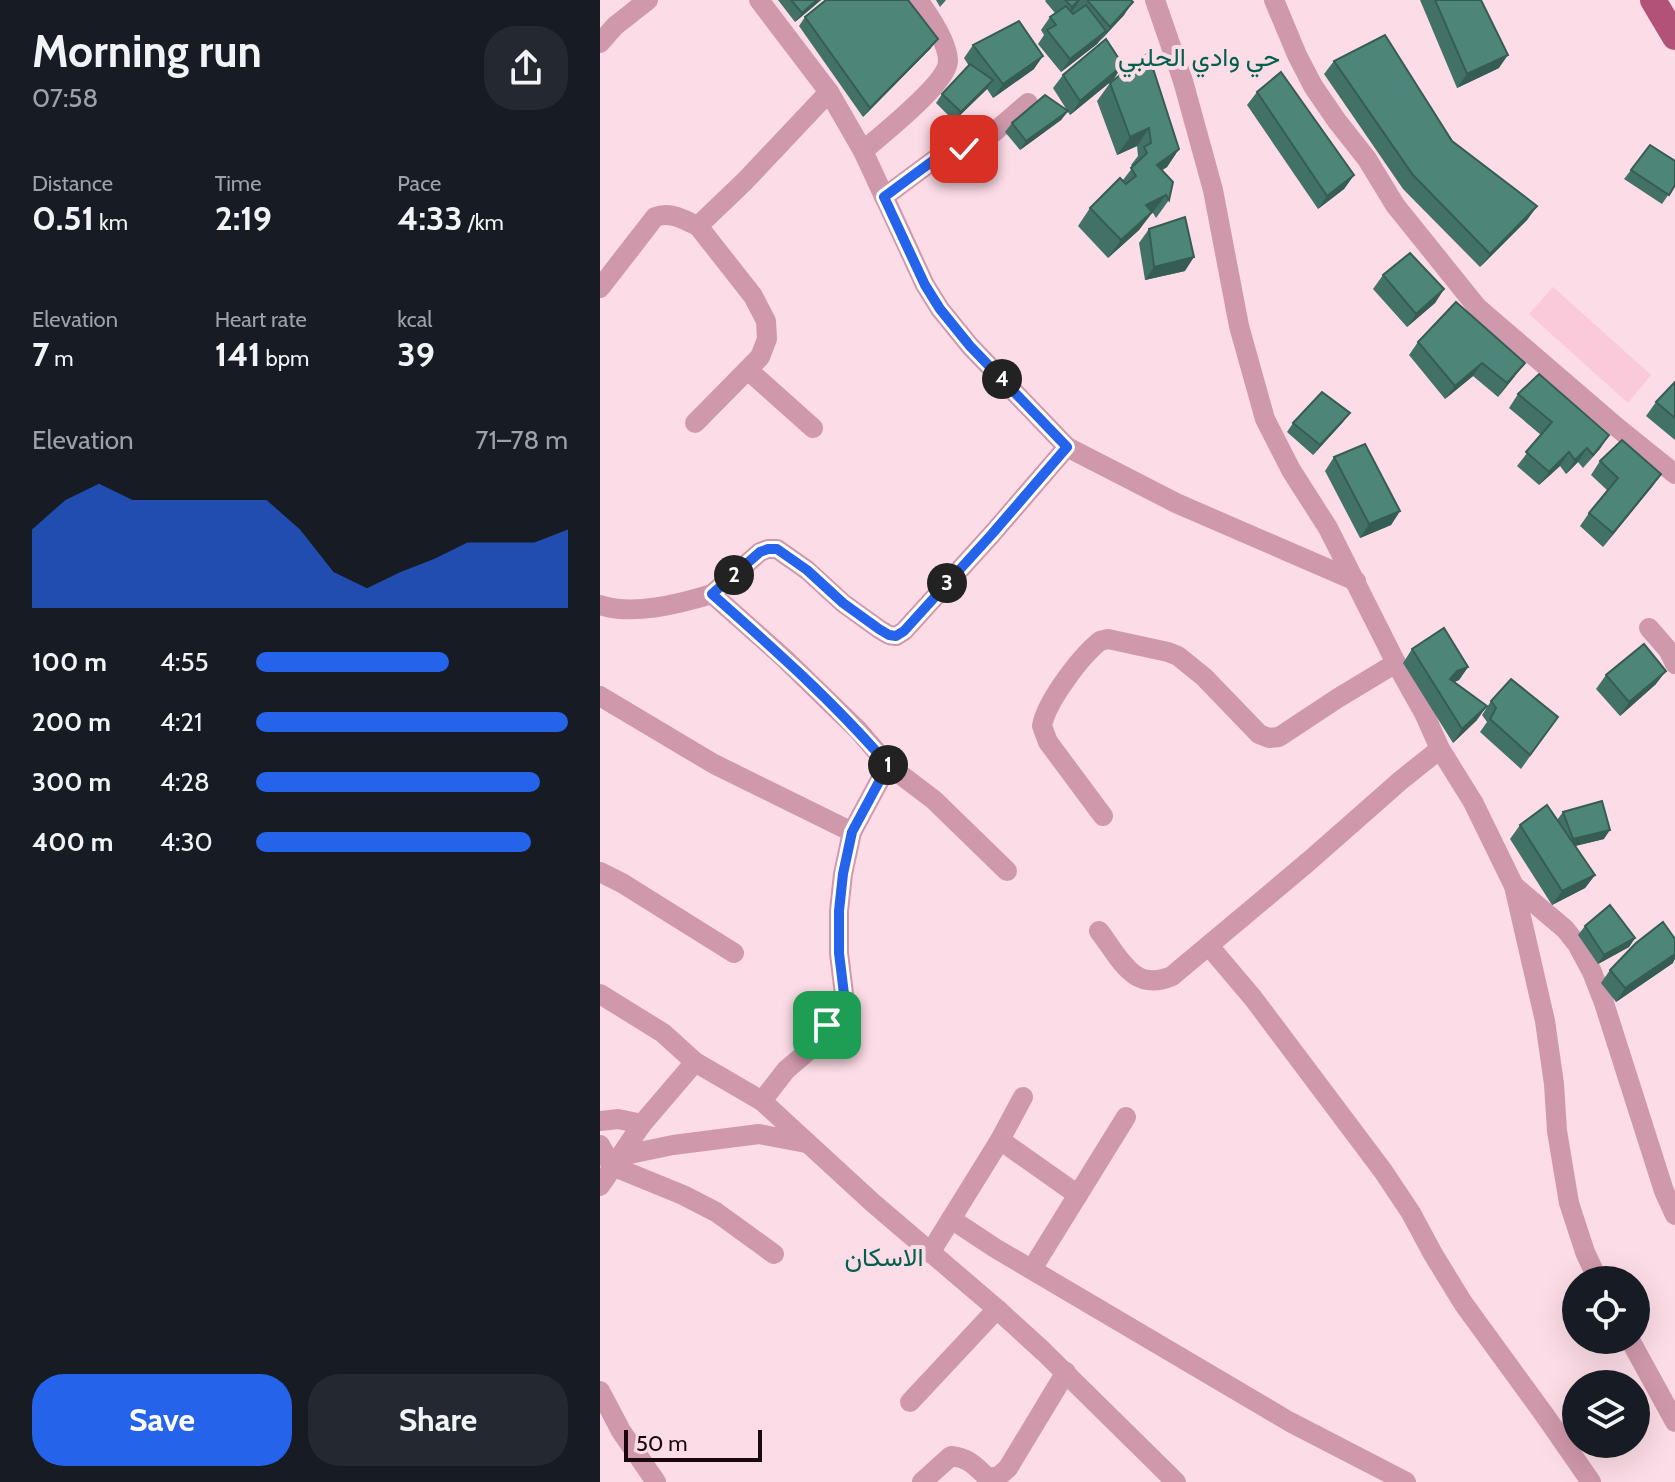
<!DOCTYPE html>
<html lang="en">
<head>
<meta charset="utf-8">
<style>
	body { margin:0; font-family:Cabin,Vazirmatn,sans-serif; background:#242831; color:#f1f3f6; height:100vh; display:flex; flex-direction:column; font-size:30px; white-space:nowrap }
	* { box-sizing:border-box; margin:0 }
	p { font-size:26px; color:#9ea1a6 }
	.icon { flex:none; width:44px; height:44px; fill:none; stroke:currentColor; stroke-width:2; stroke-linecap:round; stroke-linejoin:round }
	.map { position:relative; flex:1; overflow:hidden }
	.panel { display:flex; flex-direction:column; background:#171b24; width:600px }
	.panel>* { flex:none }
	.fabs { position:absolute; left:962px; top:1266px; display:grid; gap:16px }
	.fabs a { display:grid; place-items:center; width:88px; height:88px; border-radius:50%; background:#171b24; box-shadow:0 8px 32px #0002; font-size:40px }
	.scale { position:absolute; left:24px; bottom:20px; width:138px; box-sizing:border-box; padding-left:8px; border:4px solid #19080e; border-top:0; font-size:22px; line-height:28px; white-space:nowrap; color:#19080e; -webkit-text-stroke:6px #fcdce6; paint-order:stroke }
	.pin { position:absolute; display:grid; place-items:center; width:68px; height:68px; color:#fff; margin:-34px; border-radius:16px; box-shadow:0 4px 12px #0006 }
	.km { position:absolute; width:40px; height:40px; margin:-20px; border-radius:50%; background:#222; color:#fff; font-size:22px; line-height:40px; text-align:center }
	.round { display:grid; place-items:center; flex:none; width:84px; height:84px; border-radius:32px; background:#242831 }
	.head { display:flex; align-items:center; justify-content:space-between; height:136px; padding:0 32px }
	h1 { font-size:44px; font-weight:700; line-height:60px }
	.stats { display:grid; grid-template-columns:repeat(3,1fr); gap:12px; height:136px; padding:8px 32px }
	.stats div { display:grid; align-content:center }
	.stats b { font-size:34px; font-weight:700 }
	.stats small { font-size:22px; font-weight:400 }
	.stats p { font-size:22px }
	.chart { height:224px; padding:16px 32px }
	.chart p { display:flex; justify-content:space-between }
	.chart svg { width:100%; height:144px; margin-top:8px; fill:#2563eb; opacity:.7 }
	.cta { display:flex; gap:16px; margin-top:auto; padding:16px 32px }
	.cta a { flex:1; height:92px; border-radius:32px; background:#2563eb; color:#fff; font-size:32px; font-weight:700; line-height:92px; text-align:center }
	.cta a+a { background:#242831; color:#f1f3f6 }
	ul { padding:0 32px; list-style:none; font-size:26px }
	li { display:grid; grid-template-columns:128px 96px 1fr; align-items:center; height:60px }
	li i { height:20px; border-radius:10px; background:#2563eb }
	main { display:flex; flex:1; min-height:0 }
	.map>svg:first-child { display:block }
</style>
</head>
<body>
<main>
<section class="panel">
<div class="head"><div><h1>Morning run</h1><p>07:58</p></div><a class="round"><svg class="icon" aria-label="share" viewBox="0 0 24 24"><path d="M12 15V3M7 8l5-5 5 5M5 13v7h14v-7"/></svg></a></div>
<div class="stats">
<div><p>Distance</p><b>0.51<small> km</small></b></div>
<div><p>Time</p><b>2:19</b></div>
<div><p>Pace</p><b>4:33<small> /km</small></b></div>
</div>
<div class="stats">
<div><p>Elevation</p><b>7<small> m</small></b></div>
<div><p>Heart rate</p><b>141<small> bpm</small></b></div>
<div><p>kcal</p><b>39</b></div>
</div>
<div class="chart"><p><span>Elevation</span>71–78 m</p>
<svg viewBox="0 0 160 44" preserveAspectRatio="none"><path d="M0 44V20L10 11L20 6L30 11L40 11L50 11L60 11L70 11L80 20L90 33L100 38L110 33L120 29L130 24L140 24L150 24L160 20V44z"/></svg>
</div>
<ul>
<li><b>100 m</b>4:55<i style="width:62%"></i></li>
<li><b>200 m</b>4:21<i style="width:100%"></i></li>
<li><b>300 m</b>4:28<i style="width:91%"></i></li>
<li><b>400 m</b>4:30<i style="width:88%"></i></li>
</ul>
<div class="cta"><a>Save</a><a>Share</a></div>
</section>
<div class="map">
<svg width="1075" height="1482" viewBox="0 0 1075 1482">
	<rect width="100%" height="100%" fill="#fcdce6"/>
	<polygon fill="#fbcada" points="953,287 1051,375 1028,403 929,314"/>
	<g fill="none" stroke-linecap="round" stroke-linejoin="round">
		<g stroke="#cf98ab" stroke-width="20">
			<polyline points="159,0 229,92 263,151 307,246 325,285 340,309 370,346 467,447 576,503 756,581"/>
			<polyline points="555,0 583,81 613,190 639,326 665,419 691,470 728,528 796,663 824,713 840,749 873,802 914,886 945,1021 954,1084 957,1131 969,1203 985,1252 998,1280"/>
			<polyline points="674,0 697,55 713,86 737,121 767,159 795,205 877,307 1019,429 1075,474"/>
			<polyline points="0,43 15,26 48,0"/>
			<path d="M263,151C281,135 348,83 348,61C348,42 329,15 318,0"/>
			<polyline points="284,197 342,154 364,149 386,139 428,103"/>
			<path d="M0,288L55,217C71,211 84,220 98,226"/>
			<polyline points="148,370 213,428"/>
			<polyline points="95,423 160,357 167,339 166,321 153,296 98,226 145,181 229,92"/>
			<polyline points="112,594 160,552 168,549 177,549 207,570 243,603 279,629 289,635 296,636 304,631 392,534 467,447"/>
			<path d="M0,605C33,616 79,604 112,594L184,658L259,731L288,765L334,800L407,871"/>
			<polyline points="1049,628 1069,651 1075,664"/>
			<polyline points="0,696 114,764 252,832"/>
			<path d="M503,816L448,742L442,726C446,702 481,656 500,641L508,639L568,652L578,656L604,677L659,734L669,738L679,737L738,698L796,663"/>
			<polyline points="0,872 22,883 134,953"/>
			<polyline points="914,886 965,929 977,944 992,972 1004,1003 1064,1191 1075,1215"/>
			<path d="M499,931C520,958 533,993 572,976L708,862L800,781L840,749"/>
			<polyline points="609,946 653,998 783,1171 811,1213 833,1254 863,1303 946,1417 991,1482"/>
			<polyline points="0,994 63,1033 95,1062 162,1101 273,1203 397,1309 444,1352 576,1482"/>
			<polyline points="162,1101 186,1070 207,1052 234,1015 244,994 239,953 239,911 243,874 252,832 288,765"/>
			<polyline points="0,1121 18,1119 42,1124"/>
			<polyline points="400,1140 478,1195"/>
			<polyline points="0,1145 12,1166 83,1195 116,1212 174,1254"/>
			<polyline points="20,1156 73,1145 159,1134 206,1143"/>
			<polyline points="0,1186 42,1124 95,1062"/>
			<polyline points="351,1219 395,1248 690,1422 806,1482"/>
			<polyline points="330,1253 400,1140 423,1097"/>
			<polyline points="432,1269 526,1117"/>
			<polyline points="1030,1340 1075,1422"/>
			<polyline points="0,1391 21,1431 56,1482"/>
			<polyline points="310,1402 397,1309"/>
			<path d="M322,1482L351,1456C369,1458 375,1466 388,1478L399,1476L408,1468L466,1372"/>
		</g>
		<polyline stroke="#b35279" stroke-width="26" points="1053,0 1075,37"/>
	</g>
	<g fill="#427267">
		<polygon points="178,0 221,0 195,22"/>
		<polygon points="336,0 346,0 340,7"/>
		<polygon points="446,0 531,0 524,15 497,44 461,72 438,44 444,35 441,30 450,17 455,13 445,1"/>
		<polygon points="820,0 881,0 899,68 857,88"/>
		<polygon points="205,17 331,48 263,117 199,26"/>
		<polygon points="373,45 434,69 393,98 387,89 354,121 336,103 342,94 369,66 364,58"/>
		<polygon points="734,61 937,206 927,220 880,267 803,189 724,74"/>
		<polygon points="463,75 514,79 470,115 453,88"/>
		<polygon points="510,83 579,149 567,167 562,170 569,200 556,218 553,213 550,214 539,230 508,258 478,226 490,208 523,180 533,167 531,165 538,156 537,146 517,155 497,101"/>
		<polygon points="657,92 754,175 744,189 718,209 647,105"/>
		<polygon points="468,111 461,120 420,150 405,132 412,123"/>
		<polygon points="1031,170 1075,185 1062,204 1024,179"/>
		<polygon points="549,229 585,271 545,280 539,243"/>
		<polygon points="783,275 844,289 835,303 807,327 773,289"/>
		<polygon points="856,302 915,376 898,397 873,376 845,399 809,355 818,342"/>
		<polygon points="1075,382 1075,440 1046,416 1056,402"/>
		<polygon points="918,394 1009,435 983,468 978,462 966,474 960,466 939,485 917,466 941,435 909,408"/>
		<polygon points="743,422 713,455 687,432 693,423"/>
		<polygon points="734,457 800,511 791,525 760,538 725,471"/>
		<polygon points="1000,461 1061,474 1003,547 980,526 989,513 1008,491 991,475"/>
		<polygon points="812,649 868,667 859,680 854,682 877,720 853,743 803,663"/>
		<polygon points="1006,675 1056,684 1020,716 996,689"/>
		<polygon points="891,701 958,717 921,769 880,732 887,722 882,715"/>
		<polygon points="963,812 1004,839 975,846 995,875 985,888 952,905 910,839 920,825 957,820"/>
		<polygon points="985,926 1035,938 1029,947 998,964 978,935"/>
		<polygon points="1073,963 1016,1002 1001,983 1010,970"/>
	</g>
	<g fill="#365d54">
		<polygon points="217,0 221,0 195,22 202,13"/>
		<polygon points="479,0 480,0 474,9 462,21 472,7"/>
		<polygon points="533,2 524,15 501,40 510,27"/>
		<polygon points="506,31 497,44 461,72 470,59"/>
		<polygon points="338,39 331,48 263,117 270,108"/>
		<polygon points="908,55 899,68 857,88 867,74"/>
		<polygon points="443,56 434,69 393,98 403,84"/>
		<polygon points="523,65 514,79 470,115 480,101"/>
		<polygon points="393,80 387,89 354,121 361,112"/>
		<polygon points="468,111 461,120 420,150 426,141"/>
		<polygon points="549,128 537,146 517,155 530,137"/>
		<polygon points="579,149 567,167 544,182 557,165"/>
		<polygon points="754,175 744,189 718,209 727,196"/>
		<polygon points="566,195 539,230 508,258 546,205"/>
		<polygon points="937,206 927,220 880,267 890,254"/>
		<polygon points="594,257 585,271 545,280 554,267"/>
		<polygon points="844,289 835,303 807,327 816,314"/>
		<polygon points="882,363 873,376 845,399 855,386"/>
		<polygon points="925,363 915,376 898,397 907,383"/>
		<polygon points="750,413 743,422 713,455 720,445"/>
		<polygon points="1009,435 1000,449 983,468 993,455"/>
		<polygon points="987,448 978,462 966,474 975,460"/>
		<polygon points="969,452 960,466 939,485 949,472"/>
		<polygon points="1061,474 1052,487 1003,547 1013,533"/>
		<polygon points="800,511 791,525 760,538 769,524"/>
		<polygon points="868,667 859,680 848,685 850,679 857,671"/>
		<polygon points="1066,671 1056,684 1020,716 1029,702"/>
		<polygon points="887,706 877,720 853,743 862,729"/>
		<polygon points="1010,830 1004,839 967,848 973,839"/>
		<polygon points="995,875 985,888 952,905 962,891"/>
		<polygon points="1035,938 1029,947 998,964 1004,955"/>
		<polygon points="1075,954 1075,959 1073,963 1016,1002 1025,988"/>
	</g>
	<g fill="#4d8578" stroke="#365d54" stroke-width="2">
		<polygon points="191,0 217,0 202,13"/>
		<polygon points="226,0 308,0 338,39 270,108 205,17"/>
		<polygon points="465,0 479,0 472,7"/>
		<polygon points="487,0 531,0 533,2 510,27"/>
		<polygon points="835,0 881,0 908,55 867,74"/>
		<polygon points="486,5 506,31 470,59 447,30 456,25 450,17 466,6 473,14"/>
		<polygon points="419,21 443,56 403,84 373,45"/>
		<polygon points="785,35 852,141 937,206 890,254 813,175 734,61"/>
		<polygon points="506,39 523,65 480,101 463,75"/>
		<polygon points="548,53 579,149 557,165 573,182 569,200 566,195 546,205 552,212 521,240 490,208 520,178 526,184 536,176 531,168 547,153 544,147 551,143 549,128 530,137 510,83"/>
		<polygon points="370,64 393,80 361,112 342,94"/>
		<polygon points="681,72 754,175 727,196 657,92"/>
		<polygon points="445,95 468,111 426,141 412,123"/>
		<polygon points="1050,145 1075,161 1075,185 1069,195 1031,170"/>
		<polygon points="585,217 594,257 554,267 549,229"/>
		<polygon points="810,253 844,289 816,314 783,275"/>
		<polygon points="856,302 925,363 907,383 882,363 855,386 818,342"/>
		<polygon points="939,374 1009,435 993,455 987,448 975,460 969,452 949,472 926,452 952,422 918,394"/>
		<polygon points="1075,382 1075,418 1056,402"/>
		<polygon points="722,392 750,413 720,445 693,423"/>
		<polygon points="1022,440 1061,474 1013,533 989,513 1018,478 1000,461"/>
		<polygon points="765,444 800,511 769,524 734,457"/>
		<polygon points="844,628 868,667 857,671 850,679 887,706 862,729 812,649"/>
		<polygon points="1044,644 1066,671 1029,702 1006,675"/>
		<polygon points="911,679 958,717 930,755 890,719 896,708 891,701"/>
		<polygon points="1002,801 1010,830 973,839 963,812"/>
		<polygon points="947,805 995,875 962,891 920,825"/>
		<polygon points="1010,905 1035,938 1004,955 985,926"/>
		<polygon points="1063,922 1075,939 1075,954 1025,988 1010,970 1036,943"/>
	</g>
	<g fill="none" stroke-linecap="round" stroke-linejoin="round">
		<g stroke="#fff" stroke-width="16">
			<path id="route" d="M227,1025L240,1005L244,994L239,953V911L243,874L252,832L288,765C235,703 173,648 112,594L160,552L168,549H177L207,570L243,603L279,629L289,635L296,636L304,631L392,534L467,447L370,346L340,309L325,285L284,197L342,154L364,149"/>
		</g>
		<use href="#route" stroke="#2563eb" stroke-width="10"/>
	</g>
	<g text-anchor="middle" stroke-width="8" stroke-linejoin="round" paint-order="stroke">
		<g font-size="26" fill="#015f50" stroke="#fcdce6">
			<text x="599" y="66">حي وادي الحلبي</text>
			<text x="284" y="1266">الاسكان</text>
		</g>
	</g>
</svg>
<div class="fabs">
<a><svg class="icon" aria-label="locate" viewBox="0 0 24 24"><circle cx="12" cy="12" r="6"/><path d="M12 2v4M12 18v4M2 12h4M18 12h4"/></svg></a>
<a><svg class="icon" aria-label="layers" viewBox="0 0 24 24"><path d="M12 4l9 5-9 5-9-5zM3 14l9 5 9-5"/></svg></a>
</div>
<div class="scale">50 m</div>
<div class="pin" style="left:227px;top:1025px;background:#1e9e55"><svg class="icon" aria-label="arrive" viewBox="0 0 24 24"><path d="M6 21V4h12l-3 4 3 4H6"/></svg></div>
<div class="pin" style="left:364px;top:149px;background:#d93025"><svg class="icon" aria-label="check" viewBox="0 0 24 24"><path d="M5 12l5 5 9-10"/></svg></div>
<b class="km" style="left:288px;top:765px">1</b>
<b class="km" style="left:134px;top:575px">2</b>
<b class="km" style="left:347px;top:583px">3</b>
<b class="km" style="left:402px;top:379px">4</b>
</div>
</main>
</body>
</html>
